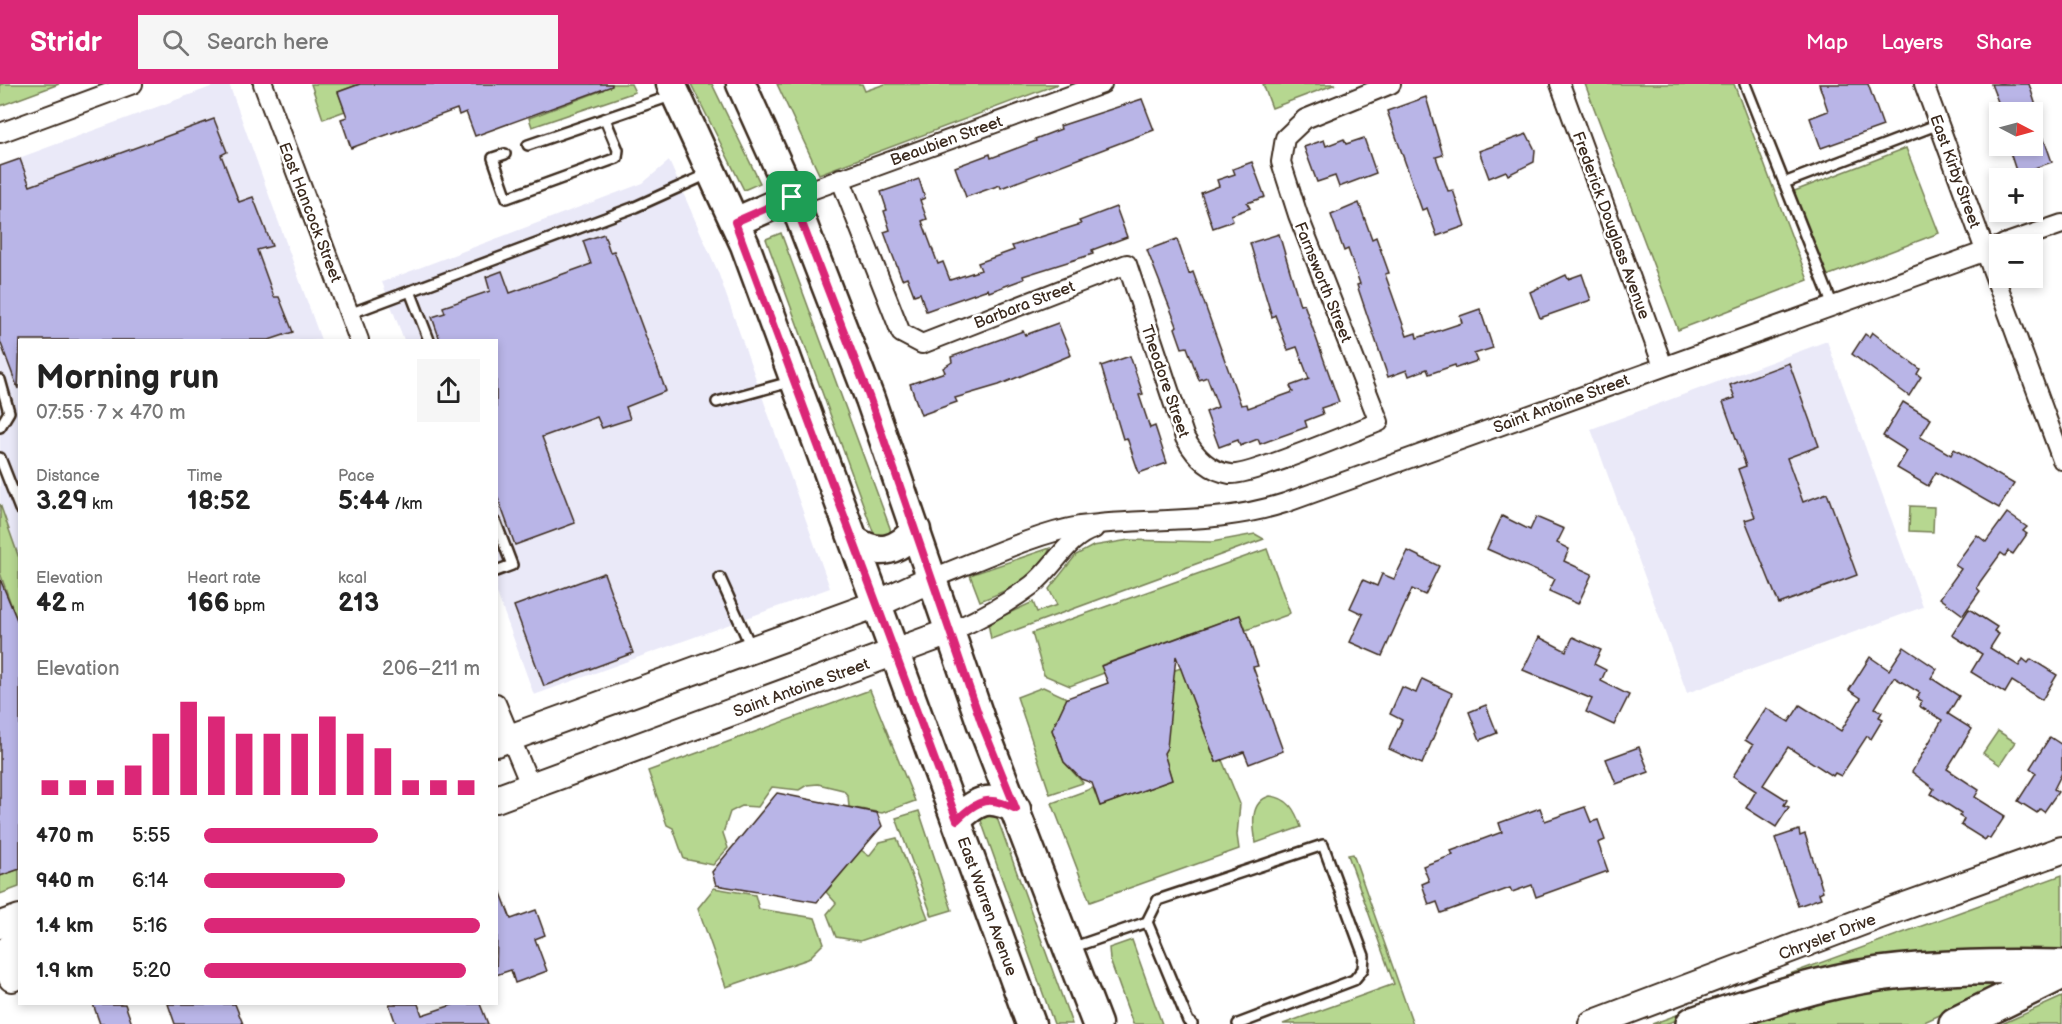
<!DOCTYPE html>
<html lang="en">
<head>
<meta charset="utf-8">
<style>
	body { margin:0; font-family:"Balsamiq Sans",sans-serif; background:#f6f6f6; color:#222; height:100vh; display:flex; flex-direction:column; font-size:22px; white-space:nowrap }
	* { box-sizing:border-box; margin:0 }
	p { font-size:20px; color:#767676 }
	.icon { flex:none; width:33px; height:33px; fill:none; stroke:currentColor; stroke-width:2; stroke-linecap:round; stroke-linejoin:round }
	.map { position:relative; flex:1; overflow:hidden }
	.sheet { position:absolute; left:18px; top:255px; width:480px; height:666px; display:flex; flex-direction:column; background:#fff; border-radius:0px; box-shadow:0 3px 9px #0003 }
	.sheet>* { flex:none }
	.needle { width:39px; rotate:96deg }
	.buttons { position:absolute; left:1989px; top:18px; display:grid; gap:12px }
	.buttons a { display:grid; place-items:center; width:54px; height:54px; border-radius:0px; background:#fff; box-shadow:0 3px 9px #0003; font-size:30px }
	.pin { position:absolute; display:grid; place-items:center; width:51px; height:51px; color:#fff; margin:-26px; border-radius:12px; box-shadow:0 3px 9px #0006 }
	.round { display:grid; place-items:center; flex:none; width:63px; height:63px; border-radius:0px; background:#f6f6f6 }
	.overview { display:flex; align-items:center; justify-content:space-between; height:102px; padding:0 18px }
	h1 { font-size:33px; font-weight:700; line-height:45px }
	.stats { display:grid; grid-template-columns:repeat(3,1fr); gap:9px; height:102px; padding:6px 18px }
	.stats div { display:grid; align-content:center }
	.stats b { font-size:26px; font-weight:700 }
	.stats small { font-size:16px; font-weight:400 }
	.stats p { font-size:16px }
	.chart { height:168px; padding:12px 18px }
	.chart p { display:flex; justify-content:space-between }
	.chart svg { width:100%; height:108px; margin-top:6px; stroke:#db2777; stroke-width:6 }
	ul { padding:0 18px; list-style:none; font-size:20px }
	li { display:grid; grid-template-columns:96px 72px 1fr; align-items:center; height:45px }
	li i { height:15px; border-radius:8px; background:#db2777 }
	header { display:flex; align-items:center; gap:36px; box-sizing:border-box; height:84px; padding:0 30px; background:#db2777; color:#fff }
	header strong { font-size:28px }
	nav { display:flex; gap:33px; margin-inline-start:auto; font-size:21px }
	.search { width:420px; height:54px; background:#f6f6f6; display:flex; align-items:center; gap:15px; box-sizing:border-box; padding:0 21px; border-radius:0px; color:#767676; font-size:22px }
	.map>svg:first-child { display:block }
</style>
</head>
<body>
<header>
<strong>Stridr</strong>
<div class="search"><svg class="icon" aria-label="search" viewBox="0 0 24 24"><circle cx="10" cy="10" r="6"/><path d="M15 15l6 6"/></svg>Search here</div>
<nav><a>Map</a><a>Layers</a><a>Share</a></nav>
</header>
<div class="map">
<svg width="2062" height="940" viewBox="0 0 2062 940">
	<rect width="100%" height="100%" fill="#fff"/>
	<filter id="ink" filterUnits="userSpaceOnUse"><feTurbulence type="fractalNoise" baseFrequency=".0167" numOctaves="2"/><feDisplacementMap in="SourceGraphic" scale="12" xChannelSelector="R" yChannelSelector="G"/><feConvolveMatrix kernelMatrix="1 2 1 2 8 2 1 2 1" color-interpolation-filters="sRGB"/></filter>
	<g filter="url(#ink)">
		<g fill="#eae9f8">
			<polygon points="219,0 229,0 321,256 20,256 20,800 0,807 0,81"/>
			<polygon points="669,77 718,188 830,504 534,611 497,509 496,256 404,256 382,198 643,99"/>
			<polygon points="1827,257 1923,523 1687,609 1591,345"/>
		</g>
		<g fill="#b6d790" stroke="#788057" stroke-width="1.5">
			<polygon points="0,0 59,0 0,22"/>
			<polygon points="311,0 360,0 338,8 345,27 323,35"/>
			<polygon points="600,0 631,0 635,8 532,43 529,34 603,6"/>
			<polygon points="691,0 712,0 760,99 744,106"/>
			<polygon points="777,0 862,0 865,7 885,0 1058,0 819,90"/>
			<polygon points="1263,0 1336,0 1272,24"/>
			<polygon points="1585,0 1734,0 1808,196 1678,246"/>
			<polygon points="1906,64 1939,149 1824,193 1792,108"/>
			<polygon points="781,149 890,444 891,452 875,453 766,155"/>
			<polygon points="0,420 19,474 19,543 0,489"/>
			<polygon points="1910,422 1934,423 1933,448 1909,447"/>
			<polygon points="1255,450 1264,455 991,555 988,539 1033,518 1037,528 1057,521 1049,505 1076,471 1093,462 1129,456 1212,458"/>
			<path d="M1050,464C1041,491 1005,508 980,517L970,491Z"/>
			<polygon points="1267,465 1290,529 1287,531 1246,546 1240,531 1102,581 1104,589 1070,602 1044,591 1032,549"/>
			<polygon points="1181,584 1216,678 1222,676 1240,720 1237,751 1239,765 1090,818 1052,719 1093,704 1100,722 1172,696 1165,674 1162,672 1152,594"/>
			<polygon points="1043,603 1067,614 1052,646 1064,678 1083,699 1050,710 1017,613"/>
			<polygon points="870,606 915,717 882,729 849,723 848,712 843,706 818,700 807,701 799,706 772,703 758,723 742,722 730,728 723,749 728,764 713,781 684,775 673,744 667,741 648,687"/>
			<polygon points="1998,647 2015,658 2000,681 1983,669"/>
			<path d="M1270,712C1289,714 1295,726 1301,743L1256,759C1253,742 1249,718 1270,712Z"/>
			<polygon points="919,727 952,826 932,832 896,734"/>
			<polygon points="979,731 996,731 1072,940 1054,940"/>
			<polygon points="897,754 928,834 860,857 836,853 827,830 836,819 826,808 861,766 869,772 880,758"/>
			<polygon points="1353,770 1413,940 1283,940 1394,900 1348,771"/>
			<polygon points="19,785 19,803 0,810 0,792"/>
			<polygon points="2062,791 2062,869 1802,897 1665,940 1652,940"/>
			<polygon points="714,804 755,811 759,825 815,834 824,859 808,875 726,903 698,824"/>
			<polygon points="1132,856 1162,940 1133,940 1110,876 1109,864"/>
			<polygon points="1948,901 2006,901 1920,940 1739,940 1828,913 1886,903"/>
			<polygon points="2062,913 2062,940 2002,940"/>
		</g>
		<g fill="#b9b5e7" stroke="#3b2a1e" stroke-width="1.5">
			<polygon points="360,0 612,0 612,2 475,52 466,28 459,31 457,25 351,64 341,35 347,33 338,8"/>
			<polygon points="1819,0 1868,0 1883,42 1821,64 1810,34 1828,27"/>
			<polygon points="1991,0 2029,0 2038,28 2002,28"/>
			<polygon points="1426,13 1443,71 1436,73 1448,107 1453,106 1465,142 1437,152 1427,124 1422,126 1387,27"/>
			<polygon points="1142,15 1154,46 1001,104 1000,101 966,113 955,83 990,70 991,74 1036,57 1035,55 1061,45 1060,42"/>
			<polygon points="2032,29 2035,29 2052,78 2017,90 2008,62 2032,62"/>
			<polygon points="214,35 227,68 221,71 239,118 253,113 272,162 257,166 274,213 279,213 293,248 269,256 20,256 18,305 0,257 0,82 20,75 30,102"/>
			<polygon points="1527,50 1535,66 1534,78 1508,91 1506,87 1489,94 1479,67"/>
			<polygon points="1364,54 1376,89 1339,103 1335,92 1317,98 1304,63 1324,56 1326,62 1344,55 1346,60"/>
			<polygon points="1252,78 1265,113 1247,119 1250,124 1231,131 1233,137 1213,144 1201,109 1219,102 1217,96 1235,90 1233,85"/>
			<polygon points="919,95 925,114 920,116 927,135 922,137 938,180 943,178 950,196 981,186 978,179 1014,166 1012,162 1081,140 1079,137 1116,123 1127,153 1092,166 1093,170 1023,192 1024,195 989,208 988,205 926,227 920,209 914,211 907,193 902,195 891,167 884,148 890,146 884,127 887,126 881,108"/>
			<polygon points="1359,119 1372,155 1376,153 1389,189 1385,190 1407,252 1416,249 1417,254 1462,239 1460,232 1480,225 1493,264 1474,270 1477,277 1456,284 1455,281 1429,290 1427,285 1409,292 1407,286 1388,293 1357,201 1360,200 1348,165 1344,167 1331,131"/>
			<polygon points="604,150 610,168 614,167 666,307 626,323 630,335 602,344 597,333 542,353 575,439 515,461 496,409 496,256 440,256 432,233 445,229 443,223 490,207 486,193 502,187 510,209 591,180 583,157"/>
			<polygon points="1279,150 1300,221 1304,220 1339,318 1321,324 1323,330 1305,337 1307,343 1279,353 1260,360 1258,355 1240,362 1238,356 1219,363 1206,328 1218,323 1207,293 1199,296 1187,263 1182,264 1175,244 1177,242 1147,166 1177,155 1189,190 1193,188 1241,321 1247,320 1248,324 1293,308 1290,302 1309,295 1297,263 1288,266 1275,231 1272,233 1250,159"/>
			<polygon points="1582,190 1591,216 1540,234 1530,208 1566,191 1568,195"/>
			<polygon points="1058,239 1071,271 999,301 955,314 957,318 921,331 910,300 945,288 943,284 952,278 951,273 1023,247 1025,251"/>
			<polygon points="1872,248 1920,285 1917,290 1921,293 1909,312 1852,270 1865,250 1869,253"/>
			<polygon points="1130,272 1143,310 1139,311 1150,344 1155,342 1167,379 1139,389 1127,354 1123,355 1101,282"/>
			<polygon points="1789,279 1819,362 1787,374 1803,418 1827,409 1857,491 1779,520 1745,436 1755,433 1738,385 1746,382 1723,318 1735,314 1730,301"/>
			<polygon points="1903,318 1931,335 1920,353 1951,371 1954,365 2014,400 1999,424 1936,388 1928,402 1897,384 1907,367 1883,352"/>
			<polygon points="2007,429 2027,443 2023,447 2027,450 2013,470 2008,467 2005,472 2001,469 1980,498 1977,504 1980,507 1963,531 1940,514 1961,485 1955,481 1977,451 1986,458"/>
			<polygon points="1502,432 1530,446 1536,433 1564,445 1557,459 1569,465 1564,477 1592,490 1578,520 1549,507 1555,495 1487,465"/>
			<polygon points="1408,467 1439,482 1425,511 1412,505 1382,572 1350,558 1363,530 1350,524 1363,496 1377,502 1382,490 1394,495"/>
			<polygon points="604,489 633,569 544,602 514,522"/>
			<polygon points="0,495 20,543 20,785 0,792"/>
			<polygon points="1969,525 1997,543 1994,547 1999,550 1990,564 2019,582 2023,575 2028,579 2031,575 2057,591 2042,616 2012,597 2005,609 1971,588 1982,570 1952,551"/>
			<polygon points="1240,531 1258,582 1253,583 1283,667 1249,680 1244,668 1216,678 1176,572 1167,664 1164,669 1172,696 1100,722 1092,699 1081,695 1064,678 1052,646 1067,614 1108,599 1101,582"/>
			<polygon points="1539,553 1566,567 1573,553 1601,566 1594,580 1606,586 1601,597 1629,611 1614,641 1586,628 1592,615 1523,586"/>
			<polygon points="1904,563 1937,585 1931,594 1959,612 1948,630 1972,645 1947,685 1979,706 1975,713 2005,732 1990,755 1987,753 1985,756 1961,741 1964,735 1959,732 1961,729 1931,710 1934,705 1912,688 1942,636 1919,622 1922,617 1917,614 1920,609 1894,593 1875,624 1882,628 1879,633 1883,635 1871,655 1867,652 1841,692 1835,689 1833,692 1788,663 1763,701 1787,716 1784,721 1789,723 1776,743 1746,724 1756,707 1733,692 1753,661 1745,656 1766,624 1789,638 1800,621 1841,647 1861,614 1849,606 1870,573 1889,586"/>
			<polygon points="1422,595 1452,609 1422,680 1389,665 1402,636 1390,630 1402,603 1416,609"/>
			<polygon points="1486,621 1497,649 1480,656 1469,628"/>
			<polygon points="2050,653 2062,661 2062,689 2054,705 2058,708 2044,728 2040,725 2037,729 2018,717 2036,689 2030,684"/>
			<polygon points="1639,663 1649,688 1616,700 1606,675"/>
			<polygon points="777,709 877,729 882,742 817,818 716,801 712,788"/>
			<polygon points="1585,723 1591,738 1598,736 1605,756 1598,759 1608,787 1536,813 1532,801 1512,808 1510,804 1441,829 1437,818 1429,821 1422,800 1429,797 1423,782 1453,771 1451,767 1502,748 1499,739 1540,724 1545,737"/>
			<polygon points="1799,746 1800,752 1805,750 1823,807 1819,809 1821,814 1798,822 1775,754"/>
			<polygon points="498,801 511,835 536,826 545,851 535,855 547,887 515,899 511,886 496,891"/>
			<polygon points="93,920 125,920 132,940 100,940"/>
			<polygon points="168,920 235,920 243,940 175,940"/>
			<polygon points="389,920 418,920 422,931 455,920 480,920 488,940 396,940"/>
		</g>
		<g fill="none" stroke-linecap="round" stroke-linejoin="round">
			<g stroke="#3b2a1e" stroke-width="14">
				<g id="lane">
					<polyline points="1745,0 1833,222"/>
					<polyline points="528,61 671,12"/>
					<polyline points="505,70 493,74 507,114 617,74 618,66 605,35"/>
					<polyline points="1784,99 1939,40"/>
					<polyline points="410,207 429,256"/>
					<polyline points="349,230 635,123 708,90"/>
					<polyline points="0,296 9,328 0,343"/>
					<polyline points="717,318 790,298"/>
					<polyline points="0,374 20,425"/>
					<polyline points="496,439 512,481 496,487"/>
					<polyline points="720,494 751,563"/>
					<polyline points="1147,838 1188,937 1192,940"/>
					<polyline points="1071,864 1147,838 1158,816 1323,761 1364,872 1363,885 1354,896 1238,940"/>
				</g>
			</g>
			<g stroke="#3b2a1e" stroke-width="22">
				<g id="street">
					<polyline points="263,0 359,256"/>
					<polyline points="1560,0 1663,282"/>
					<polyline points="1924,0 2062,376"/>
					<polyline points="0,49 133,0"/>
					<path d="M840,94L901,249L922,260L1127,180L1185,354C1195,372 1209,387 1230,390C1248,393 1355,347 1379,338L1298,131L1281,78L1285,54L1305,35L1391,0"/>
					<polyline points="792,113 1102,0"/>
					<polyline points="2004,160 2062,140"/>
					<path d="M933,494C975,478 1037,449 1080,442C1152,432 1213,442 1285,419L2000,162"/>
					<path d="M952,547C981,534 1007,520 1032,501C1054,484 1067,453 1094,445"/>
					<polyline points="496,619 531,703"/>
				</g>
			</g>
			<g stroke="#3b2a1e" stroke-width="30">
				<g id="secondary">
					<polyline points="496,659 877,520 933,494"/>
					<polyline points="496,715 952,547"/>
					<polyline points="0,841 20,834"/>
					<polyline points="12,894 5,876 7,866 20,856"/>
					<polyline points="1592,940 1880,831 2062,766"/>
				</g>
			</g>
			<g stroke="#3b2a1e" stroke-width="33">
				<g id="primary">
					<polyline points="671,0 745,161 1031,940"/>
					<polyline points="741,0 792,113 870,315 981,638 1097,940"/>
					<polyline points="735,138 792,113"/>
					<path d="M855,457C879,473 897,467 916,446"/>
					<path d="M957,736C978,715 989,711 1016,725"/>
				</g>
			</g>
			<g stroke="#3b2a1e" stroke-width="38">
				<g id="highway">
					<path d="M1693,940C1754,920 1815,899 1879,890C1939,882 2001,882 2062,883"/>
					<polyline points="1956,940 2062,888"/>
				</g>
			</g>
			<use href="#lane" stroke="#fff" stroke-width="9"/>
			<use href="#street" stroke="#fff" stroke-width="18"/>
			<use href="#secondary" stroke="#fff" stroke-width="26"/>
			<use href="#primary" stroke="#fff" stroke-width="28"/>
			<use href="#highway" stroke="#fff" stroke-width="33"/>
		</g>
	</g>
	<g fill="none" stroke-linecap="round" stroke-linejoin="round" filter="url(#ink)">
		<g stroke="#fff" stroke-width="12">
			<path id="route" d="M792,113L870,315L981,638L1016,725C989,711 978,715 957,736L735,138Z"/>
		</g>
		<use href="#route" stroke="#db2777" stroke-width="8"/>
	</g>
	<g text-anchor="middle" stroke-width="5" stroke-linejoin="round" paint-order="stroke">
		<g font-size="16" fill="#3b2a1e" stroke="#fff">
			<text transform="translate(946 56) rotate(-20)" y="6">Beaubien Street</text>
			<text transform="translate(1956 87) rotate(70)" y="6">East Kirby Street</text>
			<text transform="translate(311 128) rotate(69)" y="6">East Hancock Street</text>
			<text transform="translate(1612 141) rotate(70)" y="6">Frederick Douglass Avenue</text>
			<text transform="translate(1324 198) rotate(68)" y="6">Farnsworth Street</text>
			<text transform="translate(1024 220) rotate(-21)" y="6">Barbara Street</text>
			<text transform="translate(1166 297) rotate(71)" y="6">Theodore Street</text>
			<text transform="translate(1561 319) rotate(-20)" y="6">Saint Antoine Street</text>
			<text transform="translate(801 603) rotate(-20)" y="6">Saint Antoine Street</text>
			<text transform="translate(988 822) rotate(70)" y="6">East Warren Avenue</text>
			<text transform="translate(1827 852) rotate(-21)" y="6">Chrysler Drive</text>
		</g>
	</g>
</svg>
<div class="buttons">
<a><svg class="needle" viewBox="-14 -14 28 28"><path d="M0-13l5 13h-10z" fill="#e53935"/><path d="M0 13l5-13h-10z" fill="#767676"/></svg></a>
<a>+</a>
<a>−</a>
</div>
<div class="pin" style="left:792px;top:113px;background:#1e9e55"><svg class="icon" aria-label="arrive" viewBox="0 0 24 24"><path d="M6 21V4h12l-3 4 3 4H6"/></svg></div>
<section class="sheet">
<div class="overview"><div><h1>Morning run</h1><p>07:55 · 7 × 470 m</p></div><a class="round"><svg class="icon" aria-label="share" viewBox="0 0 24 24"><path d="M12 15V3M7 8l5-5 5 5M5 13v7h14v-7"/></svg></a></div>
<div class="stats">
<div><p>Distance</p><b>3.29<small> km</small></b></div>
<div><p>Time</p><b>18:52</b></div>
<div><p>Pace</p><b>5:44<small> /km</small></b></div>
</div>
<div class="stats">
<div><p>Elevation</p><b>42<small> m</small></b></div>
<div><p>Heart rate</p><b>166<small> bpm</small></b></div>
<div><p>kcal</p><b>213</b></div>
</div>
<div class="chart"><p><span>Elevation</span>206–211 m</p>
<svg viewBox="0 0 160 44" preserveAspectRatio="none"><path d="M5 44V38M15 44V38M25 44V38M35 44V32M45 44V19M55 44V6M65 44V12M75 44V19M85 44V19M95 44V19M105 44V12M115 44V19M125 44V25M135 44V38M145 44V38M155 44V38"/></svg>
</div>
<ul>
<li><b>470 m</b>5:55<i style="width:63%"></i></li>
<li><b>940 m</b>6:14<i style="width:51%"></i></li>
<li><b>1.4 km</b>5:16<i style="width:100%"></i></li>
<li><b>1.9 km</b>5:20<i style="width:95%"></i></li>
</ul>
</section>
</div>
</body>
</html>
